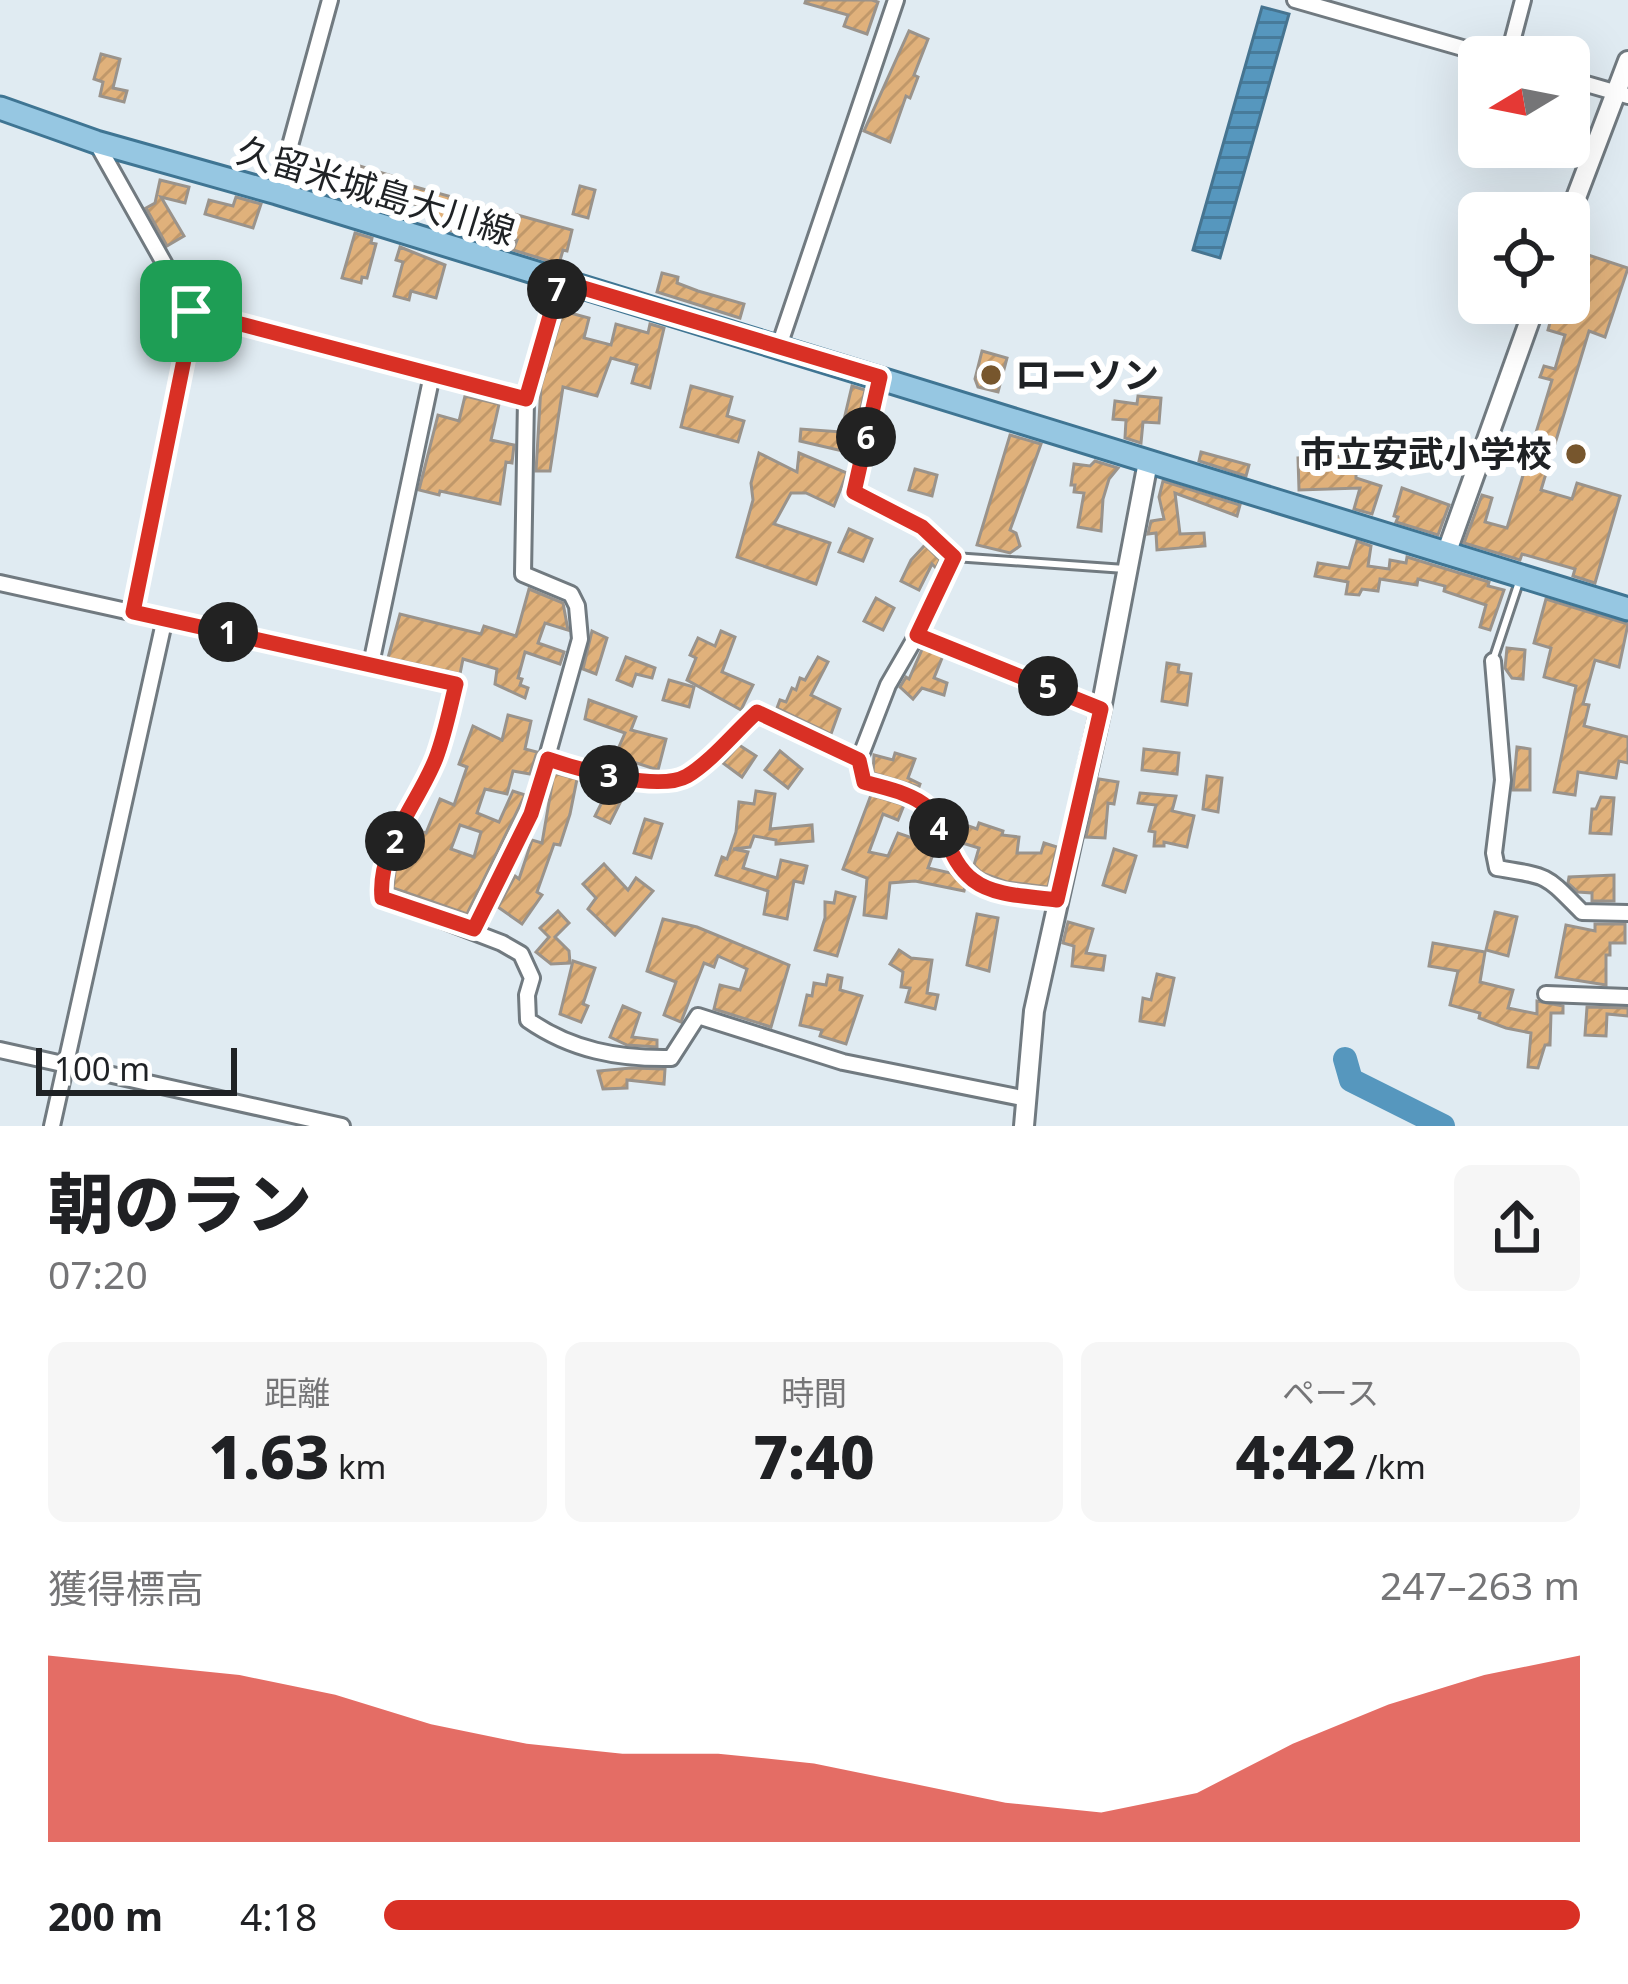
<!DOCTYPE html>
<html lang="ja">
<head>
<meta charset="utf-8">
<style>
	body { margin:0; font-family:"Noto Sans","Noto Sans JP",sans-serif; background:#f6f6f6; color:#202124; height:100vh; display:flex; flex-direction:column; font-size:45px; white-space:nowrap }
	* { box-sizing:border-box; margin:0 }
	p { font-size:39px; color:#757577 }
	.icon { flex:none; width:66px; height:66px; fill:none; stroke:currentColor; stroke-width:2; stroke-linecap:round; stroke-linejoin:round }
	.map { position:relative; height:1126px; overflow:hidden }
	.sheet { display:flex; flex-direction:column; background:#fff; flex:1 }
	.sheet>* { flex:none }
	.needle { width:78px; rotate:260deg }
	.buttons { position:absolute; left:1458px; top:36px; display:grid; gap:24px }
	.buttons a { display:grid; place-items:center; width:132px; height:132px; border-radius:18px; background:#fff; box-shadow:0 12px 48px #0002; font-size:60px }
	.scale { position:absolute; left:36px; bottom:30px; width:201px; box-sizing:border-box; padding-left:12px; border:6px solid #1f2225; border-top:0; font-size:33px; line-height:42px; white-space:nowrap; color:#1f2225; -webkit-text-stroke:9px #fff; paint-order:stroke }
	.pin { position:absolute; display:grid; place-items:center; width:102px; height:102px; color:#fff; margin:-51px; border-radius:24px; box-shadow:0 6px 18px #0006 }
	.km { position:absolute; width:60px; height:60px; margin:-30px; border-radius:50%; background:#222; color:#fff; font-size:33px; line-height:60px; text-align:center }
	.round { display:grid; place-items:center; flex:none; width:126px; height:126px; border-radius:18px; background:#f6f6f6 }
	.headline { display:flex; align-items:center; justify-content:space-between; height:204px; padding:0 48px }
	h1 { font-size:66px; font-weight:800; line-height:90px }
	.stats { display:grid; grid-template-columns:repeat(3,1fr); gap:18px; height:204px; padding:12px 48px }
	.stats div { display:grid; align-content:center; border-radius:18px; background:#f6f6f6; text-align:center }
	.stats b { font-size:60px; font-weight:800 }
	.stats small { font-size:33px; font-weight:400 }
	.stats p { font-size:33px }
	.chart { height:336px; padding:24px 48px }
	.chart p { display:flex; justify-content:space-between }
	.chart svg { width:100%; height:216px; margin-top:12px; fill:#d93025; opacity:.7 }
	ul { padding:0 48px; list-style:none; font-size:39px }
	li { display:grid; grid-template-columns:192px 144px 1fr; align-items:center; height:90px }
	li i { height:30px; border-radius:15px; background:#d93025 }
	.map>svg:first-child { display:block }
</style>
</head>
<body>
<div class="map">
<svg width="1628" height="1126" viewBox="0 0 1628 1126">
	<defs>
		<pattern id="water-rules" width="6" height="5" patternUnits="userSpaceOnUse" patternTransform="scale(3)"><rect width="6" height="5" fill="#5697be"/><path d="M0 2.5h6" fill="none" stroke="#477b9a"/></pattern>
		<pattern id="building-hatch" width="6" height="6" patternUnits="userSpaceOnUse" patternTransform="scale(3)"><rect width="6" height="6" fill="#e0b17b"/><path d="M-1 1l2-2M0 6l6-6M5 7l2-2" fill="none" stroke="#c0986a"/></pattern>
	</defs>
	<rect width="100%" height="100%" fill="#e0ebf2"/>
	<polygon fill="url(#water-rules)" stroke="#467490" stroke-width="3" points="1262,7 1289,14 1220,258 1193,250"/>
	<g fill="none" stroke-linecap="round" stroke-linejoin="round">
		<polyline stroke="#5697be" stroke-width="24" points="1345,1059 1351,1080 1443,1126"/>
	</g>
	<g fill="url(#building-hatch)" stroke="#9a938b" stroke-width="3" fill-rule="evenodd">
		<polygon points="806,0 872,0 878,2 867,34 844,26 848,15 805,3"/>
		<polygon points="909,31 928,39 914,75 918,77 910,98 906,96 890,142 864,131"/>
		<polygon points="101,54 120,59 113,88 127,91 124,102 100,96 103,82 94,79"/>
		<polygon points="353,164 402,179 401,183 572,230 567,251 563,250 559,264 513,250 517,240 485,231 483,240 432,225 436,213 423,210 424,207 397,199 394,209 366,205 367,199 345,193"/>
		<polygon points="160,180 189,187 185,203 161,197 184,236 167,246 146,208 155,203"/>
		<polygon points="580,186 595,190 588,218 573,214"/>
		<polygon points="236,197 261,204 253,228 205,214 209,200 233,206"/>
		<polygon points="355,233 372,238 371,243 376,244 367,278 362,277 361,283 342,278"/>
		<polygon points="400,247 445,265 436,298 411,291 409,300 394,296 403,262 396,260"/>
		<polygon points="1573,250 1628,268 1605,337 1589,331 1541,490 1572,499 1577,483 1620,496 1595,583 1573,576 1575,569 1522,554 1520,560 1464,543 1482,495 1492,498 1485,522 1507,528 1552,380 1540,377 1544,366 1555,369 1565,335 1548,330 1551,319 1546,314 1549,303 1569,303 1569,252"/>
		<polygon points="662,273 678,277 677,283 698,291 744,304 740,318 657,292"/>
		<polygon points="563,311 589,318 584,338 611,345 616,324 648,333 650,324 664,328 650,388 632,383 637,365 611,358 597,396 563,387 550,471 536,471 541,386"/>
		<polygon points="982,351 1007,358 998,392 978,387 975,379"/>
		<polygon points="691,386 732,397 727,416 744,421 738,442 681,427"/>
		<polygon points="852,386 865,390 851,453 800,441 801,429 841,432"/>
		<polygon points="465,396 499,404 491,440 514,445 512,463 506,462 500,504 440,491 439,495 419,490 438,415 459,421"/>
		<polygon points="1138,396 1161,398 1159,423 1143,422 1141,443 1125,438 1126,420 1113,419 1115,401 1137,404"/>
		<polygon points="1010,435 1041,444 1010,530 1016,533 1020,546 1010,553 977,545"/>
		<polygon points="1440,440 1469,449 1461,471 1433,461"/>
		<polygon points="1201,452 1249,465 1246,476 1199,461"/>
		<polygon points="759,453 797,472 799,453 847,473 834,506 806,493 791,493 774,524 830,543 816,584 737,557 753,500 751,483"/>
		<polygon points="1356,456 1356,478 1381,486 1372,514 1354,509 1360,488 1299,490 1298,458"/>
		<polygon points="1095,461 1118,468 1109,479 1103,499 1101,531 1078,527 1084,493 1074,492 1075,485 1071,485 1074,464 1090,466"/>
		<polygon points="915,469 937,475 932,496 909,490"/>
		<polygon points="1163,481 1240,505 1237,516 1175,493 1180,534 1204,533 1205,546 1157,550 1156,533 1148,534 1151,521 1164,519 1159,497"/>
		<polygon points="1402,488 1449,505 1438,535 1396,522 1398,517 1394,516"/>
		<polygon points="849,529 872,539 863,561 839,552"/>
		<polygon points="1357,541 1371,546 1368,566 1389,569 1390,560 1406,563 1407,557 1489,582 1488,586 1504,590 1490,630 1480,627 1486,605 1444,591 1445,586 1418,579 1417,585 1380,579 1378,591 1362,589 1359,595 1346,594 1348,582 1315,576 1318,563 1349,568"/>
		<polygon points="925,545 940,560 936,568 932,564 919,590 901,581 911,560"/>
		<polygon points="529,589 563,603 568,630 545,623 538,643 564,652 560,664 525,652 518,678 522,679 520,685 528,688 525,698 495,684 497,669 463,659 460,674 388,658 400,614 481,634 484,626 516,636"/>
		<polygon points="876,598 894,608 883,630 864,621"/>
		<polygon points="1546,599 1628,624 1619,667 1595,660 1583,704 1589,705 1584,726 1628,737 1628,763 1619,761 1616,778 1578,772 1575,795 1554,792 1576,686 1544,677 1551,648 1534,643"/>
		<polygon points="592,631 607,638 596,674 583,669"/>
		<polygon points="721,631 735,637 722,672 753,685 741,710 687,680 696,658 690,655 698,638 715,646"/>
		<polygon points="924,645 944,653 934,678 947,683 944,695 922,688 913,699 900,687 906,677 909,679"/>
		<polygon points="1507,648 1525,650 1523,679 1512,678 1505,668"/>
		<polygon points="626,657 655,668 652,678 636,674 632,686 617,680"/>
		<polygon points="818,657 828,662 811,695 840,709 831,734 777,708 780,700 786,702 792,688 796,690 800,678 805,680"/>
		<polygon points="1167,663 1179,665 1178,672 1191,674 1187,705 1162,701"/>
		<polygon points="669,680 694,687 689,707 663,700"/>
		<polygon points="589,700 636,717 631,730 666,739 658,770 615,756 625,733 585,719"/>
		<path d="M508,715L531,721L525,749L537,752L530,774L513,771L507,794L485,789L477,813L499,822L513,791L525,795L467,914L393,888L396,864L401,861L414,829L426,833L440,799L454,805L467,767L459,764L473,726L502,740ZM460,825L481,832L474,857L451,849Z"/>
		<polygon points="739,745 756,756 742,777 723,763"/>
		<polygon points="1517,747 1530,749 1530,790 1513,790"/>
		<polygon points="1144,749 1179,753 1177,774 1142,770"/>
		<polygon points="780,751 802,769 788,788 765,770"/>
		<polygon points="895,753 915,759 908,778 920,784 919,787 873,773 874,755 893,760"/>
		<polygon points="554,773 577,779 570,814 560,845 554,844 537,892 542,895 522,924 498,907 515,876 519,879 532,840 542,843"/>
		<polygon points="1207,776 1222,778 1218,812 1203,809"/>
		<polygon points="1099,779 1118,782 1114,804 1108,803 1105,838 1086,837"/>
		<polygon points="609,788 624,795 610,823 595,816"/>
		<polygon points="756,791 775,794 770,829 812,825 813,841 776,844 776,840 754,836 750,847 733,849 748,852 743,868 777,878 781,860 807,866 803,883 794,881 787,919 764,914 768,891 716,875 722,857 727,859 736,832 739,802 754,804"/>
		<polygon points="1140,793 1176,796 1172,811 1194,816 1187,847 1164,842 1164,846 1154,846 1155,832 1149,831 1156,805 1138,803"/>
		<polygon points="871,795 904,805 898,820 883,814 869,852 888,856 898,833 936,846 928,868 951,873 965,887 964,891 915,881 890,883 886,918 864,915 867,878 843,869"/>
		<polygon points="1601,797 1614,798 1611,834 1590,833 1592,809 1596,809"/>
		<polygon points="645,819 662,824 651,858 634,853"/>
		<polygon points="954,821 977,829 979,823 1003,831 1002,835 1019,837 1017,853 1041,853 1044,843 1057,847 1048,887 1007,882 982,873 974,865 979,848 959,842"/>
		<polygon points="1114,849 1136,856 1125,892 1103,885"/>
		<polygon points="604,864 628,890 636,878 653,891 615,935 588,909 596,898 583,884"/>
		<polygon points="1614,875 1614,901 1592,901 1592,893 1578,892 1568,883 1569,877"/>
		<polygon points="836,892 855,897 837,956 815,950 825,918 825,902 834,903"/>
		<polygon points="558,911 569,923 555,937 569,951 570,963 551,964 536,952 549,937 540,928"/>
		<polygon points="1495,912 1517,917 1508,956 1486,950"/>
		<polygon points="977,914 998,918 989,971 967,965"/>
		<polygon points="663,919 697,927 789,965 771,1027 714,1009 720,985 740,990 747,969 718,956 714,967 704,963 681,1022 664,1015 676,982 647,971"/>
		<polygon points="1068,922 1093,929 1086,953 1105,956 1103,970 1072,966 1074,946 1063,943"/>
		<polygon points="1595,924 1625,924 1625,943 1610,943 1610,955 1606,955 1606,985 1556,977 1566,925 1595,931"/>
		<polygon points="1433,943 1485,952 1480,982 1513,990 1508,1008 1537,1014 1537,1001 1563,1006 1563,1013 1551,1013 1550,1045 1545,1045 1538,1068 1528,1067 1531,1033 1506,1028 1479,1018 1480,1013 1450,1005 1458,971 1429,966"/>
		<polygon points="899,950 911,958 932,960 927,993 938,995 935,1009 906,1002 910,988 901,987 903,972 890,964"/>
		<polygon points="573,961 595,968 583,1004 588,1006 581,1022 560,1014"/>
		<polygon points="1157,974 1174,978 1164,1025 1140,1021 1143,998 1151,1000"/>
		<polygon points="828,975 842,978 840,990 862,996 846,1044 820,1036 822,1030 800,1025 807,995 812,996 814,983 826,985"/>
		<polygon points="623,1006 640,1013 632,1037 657,1040 657,1047 627,1045 610,1037"/>
		<polygon points="1587,1007 1628,1008 1628,1016 1607,1014 1606,1036 1585,1035"/>
		<polygon points="631,1068 665,1069 664,1084 627,1080 627,1088 603,1089 598,1071"/>
	</g>
	<g fill="none" stroke-linecap="round" stroke-linejoin="round">
		<g stroke="#717a80" stroke-width="12">
			<g id="service">
				<polyline points="954,557 1125,569"/>
				<polyline points="921,636 1098,707"/>
				<polyline points="1494,657 1520,579"/>
			</g>
		</g>
		<g stroke="#717a80" stroke-width="20">
			<g id="minor">
				<polyline points="1295,0 1494,57"/>
				<polyline points="1508,57 1523,0"/>
				<polyline points="1569,79 1628,96"/>
				<polyline points="96,142 191,311 432,375"/>
				<polyline points="277,193 330,0"/>
				<polyline points="778,349 896,0"/>
				<path d="M879,378L854,492L922,527L954,557L917,635L888,685L859,760L864,782C883,787 910,792 925,805C947,823 946,862 976,882C998,897 1031,896 1057,900"/>
				<path d="M0,583L456,684C450,708 445,734 436,758C419,801 376,848 382,897L502,943L521,954L532,978L527,995L528,1020C571,1050 618,1059 671,1058L698,1016L843,1062L1027,1099"/>
				<polyline points="133,612 190,330 191,311"/>
				<path d="M1493,661L1503,780L1494,853L1497,868C1551,877 1544,874 1582,912L1628,913"/>
				<polyline points="371,664 432,375 526,399"/>
				<path d="M548,759C580,769 658,793 687,776C712,761 735,731 757,711L859,760"/>
				<polyline points="474,930 531,814 580,639 577,606 571,594 523,574 526,399 560,281"/>
				<polyline points="1546,994 1628,997"/>
				<polyline points="0,1050 342,1126"/>
				<polyline points="52,1126 165,618"/>
			</g>
		</g>
		<g stroke="#717a80" stroke-width="24">
			<g id="secondary">
				<polyline points="1569,216 1628,61"/>
				<polyline points="1446,554 1536,303"/>
				<polyline points="1024,1126 1034,1011 1101,709 1148,462"/>
			</g>
		</g>
		<g stroke="#3f7593" stroke-width="27">
			<polyline id="primary" points="0,108 96,142 277,193 1628,609"/>
		</g>
		<use href="#service" stroke="#fff" stroke-width="6"/>
		<use href="#minor" stroke="#fff" stroke-width="14"/>
		<use href="#secondary" stroke="#fff" stroke-width="18"/>
		<use href="#primary" stroke="#96c7e2" stroke-width="21"/>
	</g>
	<g fill="none" stroke-linecap="round" stroke-linejoin="round">
		<g stroke="#fff" stroke-width="24">
			<path id="route" d="M560,281L880,377L854,492L922,527L954,557L917,635L1101,709L1057,900C1031,896 995,897 973,880C947,860 947,827 927,807C912,793 884,788 864,782L859,760L757,712C735,732 712,761 687,776C659,792 580,770 548,759L531,814L474,929L382,898C377,848 419,802 436,758C445,734 450,708 456,684L133,612L190,330L191,311L526,399Z"/>
		</g>
		<use href="#route" stroke="#d93025" stroke-width="15"/>
	</g>
	<g fill="#77562d" stroke="#fff" stroke-width="4.5">
		<circle cx="991" cy="375" r="12"/>
		<circle cx="1576" cy="454" r="12"/>
	</g>
	<g text-anchor="middle" stroke-width="12" stroke-linejoin="round" paint-order="stroke">
		<g font-size="36" fill="#1f2225" stroke="#fff">
			<text transform="translate(376 191) rotate(17)" y="13">久留米城島大川線</text>
		</g>
		<g font-size="36" font-weight="bold" fill="#1f2225" stroke="#fff" text-anchor="start">
			<text x="1015" y="388">ローソン</text>
			<text x="1552" y="467" text-anchor="end">市立安武小学校</text>
		</g>
	</g>
</svg>
<div class="buttons">
<a><svg class="needle" viewBox="-14 -14 28 28"><path d="M0-13l5 13h-10z" fill="#e53935"/><path d="M0 13l5-13h-10z" fill="#757577"/></svg></a>
<a><svg class="icon" aria-label="locate" viewBox="0 0 24 24"><circle cx="12" cy="12" r="6"/><path d="M12 2v4M12 18v4M2 12h4M18 12h4"/></svg></a>
</div>
<div class="scale">100 m</div>
<div class="pin" style="left:191px;top:311px;background:#1e9e55"><svg class="icon" aria-label="arrive" viewBox="0 0 24 24"><path d="M6 21V4h12l-3 4 3 4H6"/></svg></div>
<b class="km" style="left:228px;top:632px">1</b>
<b class="km" style="left:395px;top:841px">2</b>
<b class="km" style="left:609px;top:775px">3</b>
<b class="km" style="left:939px;top:828px">4</b>
<b class="km" style="left:1048px;top:686px">5</b>
<b class="km" style="left:866px;top:437px">6</b>
<b class="km" style="left:557px;top:289px">7</b>
</div>
<section class="sheet">
<div class="headline"><div><h1>朝のラン</h1><p>07:20</p></div><a class="round"><svg class="icon" aria-label="share" viewBox="0 0 24 24"><path d="M12 15V3M7 8l5-5 5 5M5 13v7h14v-7"/></svg></a></div>
<div class="stats">
<div><p>距離</p><b>1.63<small> km</small></b></div>
<div><p>時間</p><b>7:40</b></div>
<div><p>ペース</p><b>4:42<small> /km</small></b></div>
</div>
<div class="chart"><p><span>獲得標高</span>247–263 m</p>
<svg viewBox="0 0 160 44" preserveAspectRatio="none"><path d="M0 44V6L10 8L20 10L30 14L40 20L50 24L60 26L70 26L80 28L90 32L100 36L110 38L120 34L130 24L140 16L150 10L160 6V44z"/></svg>
</div>
<ul>
<li><b>200 m</b>4:18<i style="width:100%"></i></li>
</ul>
</section>
</body>
</html>
